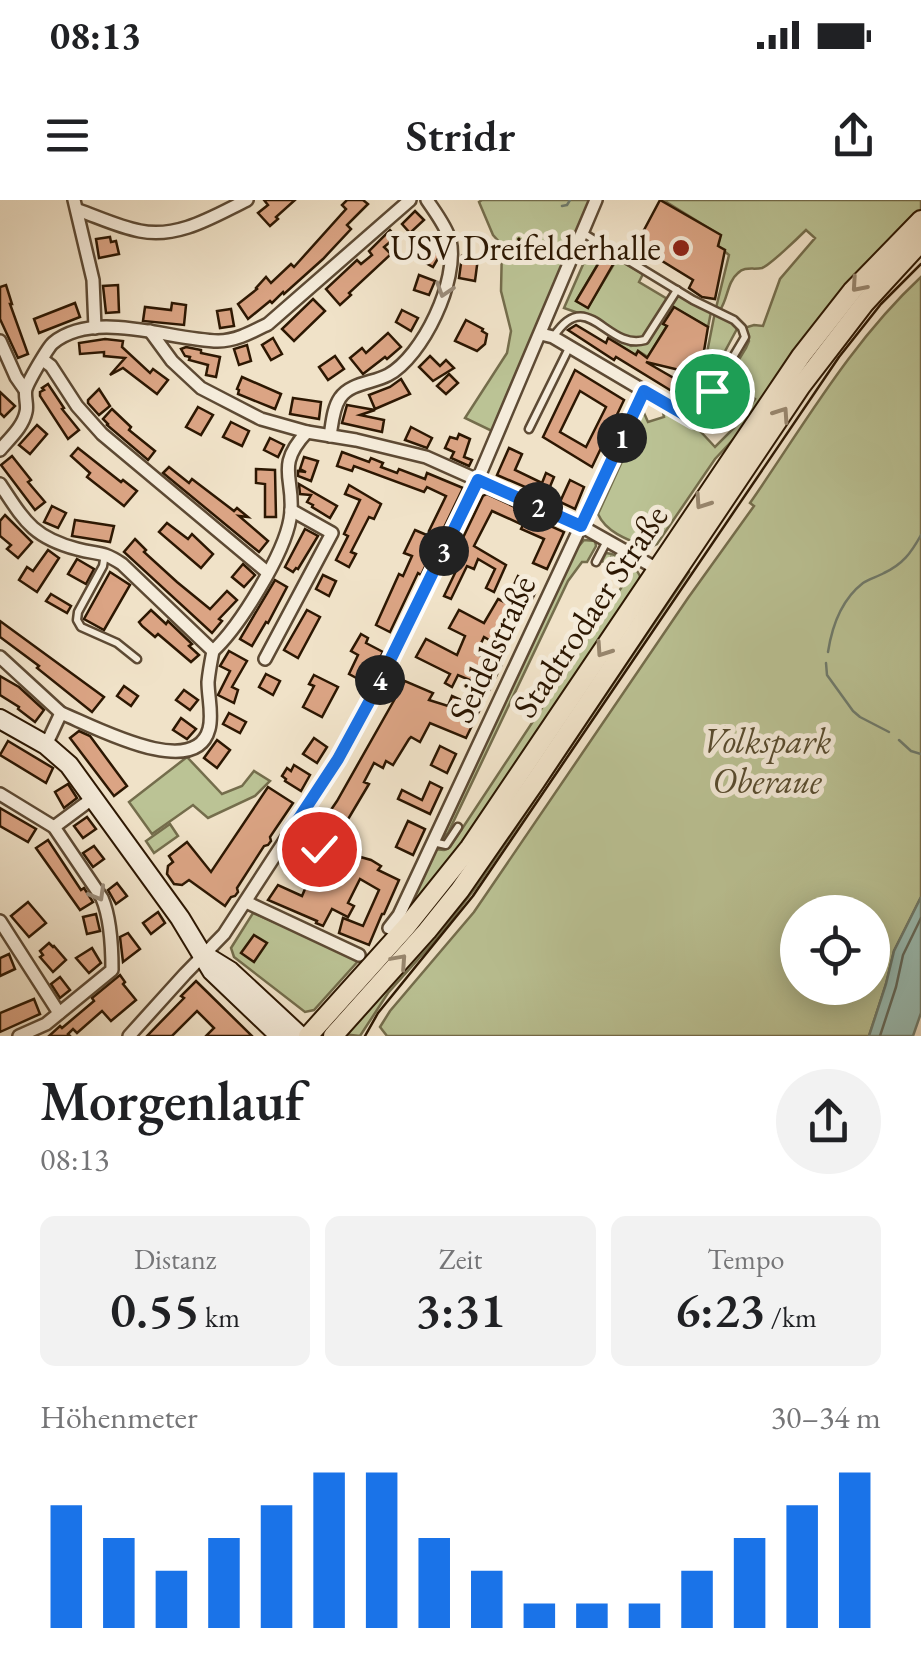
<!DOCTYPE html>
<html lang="de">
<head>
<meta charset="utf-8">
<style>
	body { margin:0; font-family:"EB Garamond",serif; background:#f2f2f2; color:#202124; height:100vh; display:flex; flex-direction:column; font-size:38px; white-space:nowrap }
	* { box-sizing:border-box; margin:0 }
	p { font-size:32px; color:#757577 }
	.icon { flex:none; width:55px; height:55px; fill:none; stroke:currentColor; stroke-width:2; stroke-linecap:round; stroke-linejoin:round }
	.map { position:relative; height:836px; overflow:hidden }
	.sheet { display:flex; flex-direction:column; background:#fff; flex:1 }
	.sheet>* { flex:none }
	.controls { position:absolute; left:780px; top:695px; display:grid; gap:20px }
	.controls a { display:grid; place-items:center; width:110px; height:110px; border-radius:50%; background:#fff; box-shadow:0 5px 25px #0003; font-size:50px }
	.pin { position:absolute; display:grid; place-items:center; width:85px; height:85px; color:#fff; margin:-42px; border:5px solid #fff; border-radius:50%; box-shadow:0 2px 10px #0007 }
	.km { position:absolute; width:50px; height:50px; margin:-25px; border-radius:50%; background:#222; color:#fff; font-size:28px; line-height:50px; text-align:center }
	.round { display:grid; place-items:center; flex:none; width:105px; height:105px; border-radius:52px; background:#f2f2f2 }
	.summary { display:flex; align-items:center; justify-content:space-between; height:170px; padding:0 40px }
	h1 { font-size:55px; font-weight:600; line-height:75px }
	.stats { display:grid; grid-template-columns:repeat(3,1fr); gap:15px; height:170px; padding:10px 40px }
	.stats div { display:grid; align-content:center; border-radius:15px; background:#f2f2f2; text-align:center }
	.stats b { font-size:50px; font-weight:600 }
	.stats small { font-size:28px; font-weight:400 }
	.stats p { font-size:28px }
	.chart { height:280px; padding:20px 40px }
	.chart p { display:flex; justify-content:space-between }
	.chart svg { width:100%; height:180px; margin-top:10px; stroke:#1a73e8; stroke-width:6 }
	.status { display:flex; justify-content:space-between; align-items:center; height:70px; padding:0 50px; background:#fff; direction:ltr }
	.status svg { height:28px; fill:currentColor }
	header { display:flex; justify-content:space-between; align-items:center; height:130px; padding:0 40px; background:#fff; font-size:45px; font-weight:600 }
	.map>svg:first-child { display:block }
</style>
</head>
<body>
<div class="status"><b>08:13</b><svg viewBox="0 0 49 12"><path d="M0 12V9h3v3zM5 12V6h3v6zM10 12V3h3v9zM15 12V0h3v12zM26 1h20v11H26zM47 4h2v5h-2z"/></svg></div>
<header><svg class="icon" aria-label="menu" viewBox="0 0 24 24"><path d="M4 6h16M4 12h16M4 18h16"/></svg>Stridr<svg class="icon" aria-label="share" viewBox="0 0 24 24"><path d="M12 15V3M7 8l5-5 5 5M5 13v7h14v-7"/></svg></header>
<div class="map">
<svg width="921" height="836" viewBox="0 0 921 836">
	<rect width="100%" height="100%" fill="#f0e2c8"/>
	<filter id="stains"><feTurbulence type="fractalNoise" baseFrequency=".002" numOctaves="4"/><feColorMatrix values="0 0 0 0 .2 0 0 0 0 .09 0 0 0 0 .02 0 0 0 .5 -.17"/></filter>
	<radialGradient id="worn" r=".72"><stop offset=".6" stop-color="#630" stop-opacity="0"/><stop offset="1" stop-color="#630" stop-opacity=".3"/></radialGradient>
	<g fill="#bbc395" stroke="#746d4c" stroke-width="2.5" fill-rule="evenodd">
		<polygon points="482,0 592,0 492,231 465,218 507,153 511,131 501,91 502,45 493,35 479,2"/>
		<path d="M663,0H921V11L889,42L743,229L715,259L657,344L649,348C631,341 606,333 598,314L629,246L624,243L634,224L644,213L648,222L664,217L662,208C683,210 701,232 715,247L738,224L755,199L740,187L713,224L709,225L702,220L746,148L749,141L744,128L754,125L763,126L780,79L815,38L806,30C798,38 770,65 762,68C753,70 745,66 738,73C727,82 728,99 720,110L716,108L729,55L718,46L720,35Z"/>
		<polygon points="592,44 605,52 576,101 588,107 617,59 643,74 639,82 669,100 644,138 627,139 595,119 564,108"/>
		<path d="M921,77V697L894,751L886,784L869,836H387L380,827L390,811L474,712L688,398L754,306L750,303C804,225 851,142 921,77ZM798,712H872V788H798Z"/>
		<polygon points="682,95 711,112 708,127 673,107 663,123 667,126 648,157 638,151 635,155 609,138 610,135 631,146 647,143 677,97"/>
		<polygon points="715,112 738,127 715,170 720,174 719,177 703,173"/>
		<polygon points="584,340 595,341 596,346 587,362 582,362 568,381 448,633 439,642 575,345 578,347"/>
		<path d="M606,353C618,354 635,365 640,376L639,382L469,634L400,720L433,649L444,650L450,647L627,379L630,369L611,357L606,364L602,361Z"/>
		<polygon points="684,368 689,372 476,687 438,737 388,793 360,836 342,834 442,723"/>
		<polygon points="187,557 222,594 242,586 254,571 270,581 255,596 208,618 193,605 152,634 129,602"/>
		<polygon points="170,624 178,636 154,653 146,641"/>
		<polygon points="253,713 360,759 314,810 305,812 234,757 231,748"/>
	</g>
	<polygon fill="#9abeb5" stroke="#6e7b6d" stroke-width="2.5" points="921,697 921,813 913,836 869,836 886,784 894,751"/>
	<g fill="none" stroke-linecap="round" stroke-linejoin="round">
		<polyline stroke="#636a5c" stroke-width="2.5" points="880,836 896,787 903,755 921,718"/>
		<g stroke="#6e7b6d" stroke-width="2.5">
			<polyline points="562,6 567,5 570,0"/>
			<path d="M828,452C832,426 841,400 863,383C869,379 877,377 884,373C903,364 911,353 921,335"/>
			<polyline points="826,463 827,475 853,511 860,517 889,532"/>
			<polyline points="899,540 911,551 921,554"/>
		</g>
	</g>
	<g fill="#dba484" stroke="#2c1702" stroke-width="2.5" fill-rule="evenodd">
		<polygon points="264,0 295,0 276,17 278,19 270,26 258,13 268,5"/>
		<polygon points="347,0 363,0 368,4 347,25 351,29 323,59 284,94 283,92 272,103 270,101 248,119 238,104 257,89 256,88 266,77 271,83 291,64 294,67 346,9 342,5"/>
		<polygon points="660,0 721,35 718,46 725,50 715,99 702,97 689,88 693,80 636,45"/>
		<polygon points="415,11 424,20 410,33 402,24"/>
		<polygon points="390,30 396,37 384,47 391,54 349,93 351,95 340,105 326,89 357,60 361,64 372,55 369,51"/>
		<polygon points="110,37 111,42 116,41 119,54 99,58 96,39"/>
		<polygon points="424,46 440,55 433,67 417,58"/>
		<polygon points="604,54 615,61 588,108 576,101"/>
		<polygon points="462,56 478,58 475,81 459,78"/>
		<polygon points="419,75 435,81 429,95 414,90"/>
		<polygon points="6,85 12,104 10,104 28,154 18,158 0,119 0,87"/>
		<polygon points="118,85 119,112 106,113 103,86"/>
		<polygon points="313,99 325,111 294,141 282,129"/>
		<polygon points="75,103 80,117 39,133 34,119"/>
		<polygon points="172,103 186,105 184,125 143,121 145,107 171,110"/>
		<polygon points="674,107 708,127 700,175 646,162 703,195 694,209 682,201 683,198 616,157 614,160 568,130 576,125 606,143 608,138 636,155 638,151 647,158 667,126 663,124"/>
		<polygon points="231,109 234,126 220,128 217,111"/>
		<polygon points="402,110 418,118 411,131 396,122"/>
		<polygon points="466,120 483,129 482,131 487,134 485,144 477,151 455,141"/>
		<polygon points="388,133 401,147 387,159 385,157 363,174 350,158 362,148 366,153"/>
		<polygon points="273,138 282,154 271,160 262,145"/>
		<polygon points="105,139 123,141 122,147 150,173 153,169 168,180 157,194 123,168 110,175 125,158 104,156 104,152 80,154 79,143"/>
		<polygon points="247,145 251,161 239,165 234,149"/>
		<polygon points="186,147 201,150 201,153 220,157 216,177 206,175 208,165 189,160 190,157 185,156 181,149"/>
		<polygon points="335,156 344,169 328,180 319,167"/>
		<polygon points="430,156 440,166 446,160 454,168 433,181 419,167"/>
		<path d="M575,170L624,200L592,267L543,237ZM580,191L606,207L586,247L560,232Z"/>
		<polygon points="449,174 458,183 446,194 437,186"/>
		<polygon points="242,177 281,194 275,209 238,194 239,190 237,189"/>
		<polygon points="401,179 410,194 375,209 369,195 390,187"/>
		<polygon points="48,184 64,208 62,209 79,230 68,239 40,196 40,192 44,190 42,188"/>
		<polygon points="99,189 110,206 99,215 88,203 88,200"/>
		<polygon points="0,192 15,206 4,217 0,213"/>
		<polygon points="735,194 748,204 736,221 722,211"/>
		<polygon points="293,198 321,202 319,219 290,214"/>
		<polygon points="347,205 375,210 360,215 384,220 382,232 342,223"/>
		<polygon points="198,207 213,215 201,235 186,227"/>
		<polygon points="112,209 131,227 129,230 155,251 148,260 107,225 108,224 103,219"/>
		<polygon points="231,222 249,231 242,246 223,237"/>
		<polygon points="37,225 47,234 30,254 19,245"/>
		<polygon points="411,227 432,238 427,248 405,240"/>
		<polygon points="459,234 470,239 464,257 472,260 469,266 451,258 454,252 445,248 450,237 457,239"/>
		<polygon points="270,238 284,245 278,257 264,250"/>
		<polygon points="78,248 121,282 123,280 137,291 124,306 87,277 90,273 71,256"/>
		<polygon points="509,248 522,254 515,270 542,283 546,273 554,277 546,296 497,275"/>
		<polygon points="342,252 369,262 371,258 383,263 381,267 397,273 399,269 425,279 427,273 463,288 440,336 429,331 446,296 427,287 424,292 354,266 352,271 337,266"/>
		<polygon points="12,256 31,280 28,282 45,302 35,310 1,265"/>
		<polygon points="304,257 318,261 311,281 298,276 298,271 306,272 300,269"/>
		<polygon points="169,267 189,283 192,279 234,311 237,308 248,317 239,316 268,341 259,352 163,273"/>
		<polygon points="256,269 275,270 276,317 265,317 265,284 256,283"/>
		<polygon points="570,280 584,287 575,309 560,302"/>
		<polygon points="299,284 337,306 330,318 312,307 313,305 307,302 311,295 300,294"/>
		<polygon points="349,285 381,304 374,319 369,317 351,352 356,354 349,367 336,360 348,336 344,334 360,300 345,294"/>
		<polygon points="487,294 517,308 515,310 564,332 547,369 533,363 544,339 521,329 523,325 492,311 474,346 506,365 494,392 486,388 495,369 478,359 474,369 467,366 451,399 444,396 467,348 460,344 483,296"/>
		<polygon points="52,306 66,313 58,328 44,322"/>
		<polygon points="5,315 32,342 18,358 7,349 11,345 0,336 0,321"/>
		<polygon points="75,320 114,326 110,342 72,336"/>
		<polygon points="167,323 188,339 192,334 213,354 201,368 159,332"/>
		<polygon points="305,329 318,336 298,369 296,368 293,372 285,367"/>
		<polygon points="415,330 429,336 425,347 433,350 421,375 418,373 390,432 376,425 399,374 403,376 412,356 404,353"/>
		<polygon points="135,339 146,350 144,352 177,382 210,409 227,391 237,400 219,419 222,421 212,433 124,352"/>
		<polygon points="48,350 59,358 37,392 19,380 27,367 33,371"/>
		<polygon points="77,359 94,369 86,384 68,374"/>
		<polygon points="243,364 255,375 244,387 232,377"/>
		<polygon points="110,372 130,385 104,430 84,419"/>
		<polygon points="323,375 336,381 329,396 316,389"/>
		<polygon points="518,376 534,384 530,391 535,393 527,410 514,404 519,392 512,389"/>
		<polygon points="275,380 287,387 268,423 266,422 252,446 240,439"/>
		<polygon points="51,394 71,406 67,413 46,401"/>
		<polygon points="498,399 515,407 503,431 511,436 503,448 484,437 476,454 501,466 466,538 430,523 420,542 411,537 409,539 393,565 386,561 383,568 374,563 364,582 369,584 347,621 342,618 325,643 314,637 313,636 337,601 405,481 433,493 429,500 448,506 452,496 463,501 472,481 458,475 452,487 445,483 450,474 416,457 426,439 457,455 465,436 449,428 459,410 484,423"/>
		<polygon points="151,410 166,424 168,421 192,444 189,446 199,455 191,462 158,434 155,437 142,426 139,422"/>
		<polygon points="307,410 320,417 298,458 284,450"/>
		<polygon points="0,421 104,497 92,512 37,468 39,466 0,437"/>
		<polygon points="361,434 368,438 366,443 383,452 366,483 349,474 358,455 351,451"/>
		<polygon points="229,451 247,461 232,487 238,490 234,503 218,495 230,471 220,466"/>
		<polygon points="266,474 280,481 273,495 259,487"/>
		<polygon points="314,475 338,487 322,517 303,507 314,486 309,484"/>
		<polygon points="0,476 19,487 44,510 35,522 18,509 19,507 0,495"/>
		<polygon points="124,486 138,496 131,506 117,496"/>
		<polygon points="184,490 198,500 190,510 176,500"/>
		<polygon points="229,513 246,522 240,533 223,524"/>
		<polygon points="181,518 196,529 187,539 173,530"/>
		<polygon points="79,531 90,536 127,586 114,596 70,538"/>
		<polygon points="314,538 327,547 317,563 303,554"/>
		<polygon points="217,540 230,550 217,568 204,558"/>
		<polygon points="8,541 53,568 46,583 0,555"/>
		<polygon points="440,546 456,554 447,573 431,565"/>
		<polygon points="294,565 310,575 301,591 285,581 286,579 282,576 287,568 291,571"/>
		<polygon points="430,582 442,588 430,614 398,599 402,590 422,600"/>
		<polygon points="68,584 77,598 64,608 55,592"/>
		<polygon points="268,587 293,603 270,637 271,641 268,645 264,646 237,688 238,692 235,696 231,697 225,706 189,680 182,685 174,684 167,674 168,666 173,662 169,656 187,642 211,672"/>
		<polygon points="0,608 36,629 28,642 0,626"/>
		<polygon points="87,617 96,629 83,638 74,626"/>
		<polygon points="408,621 425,629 413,655 396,647"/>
		<polygon points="48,640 81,690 84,688 93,702 80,710 36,648"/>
		<polygon points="94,646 104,659 93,667 83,653"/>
		<polygon points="307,649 319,655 313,665 341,670 350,654 371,660 381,666 378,670 399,680 384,714 382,714 369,745 339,733 343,718 363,726 379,690 360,679 348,703 354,706 348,717 332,709 323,726 316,723 317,721 268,700 278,685 302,696 308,682 292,672"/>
		<polygon points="117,683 127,696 116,704 108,690"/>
		<polygon points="28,702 46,723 29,737 11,716"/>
		<polygon points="158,712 165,723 151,734 143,723"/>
		<polygon points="96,714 100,731 87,734 83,717"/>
		<polygon points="128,733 140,749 123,762 120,737"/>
		<polygon points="254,735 267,743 254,762 241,753"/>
		<polygon points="49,743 53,747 54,746 66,760 53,772 40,757 43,755 40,751"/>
		<polygon points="92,748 101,763 89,773 76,758"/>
		<polygon points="9,754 15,769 0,776 0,758"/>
		<polygon points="120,775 125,782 123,784 136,800 111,821 102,811 77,833 73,829 68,834 70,836 49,836 60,826 62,828 94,801 92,798"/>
		<polygon points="60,777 70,790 60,798 51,784"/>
		<polygon points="196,781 252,836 206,836 214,828 197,811 172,836 147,836 184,798 181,796"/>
		<polygon points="34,799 40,814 0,832 0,813"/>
	</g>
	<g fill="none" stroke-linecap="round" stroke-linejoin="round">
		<g stroke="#5d4a34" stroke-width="11">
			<g id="lane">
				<polyline points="583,33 693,100 734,120 742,128 745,137 695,221"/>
				<path d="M554,136C588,85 606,151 645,140L677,90"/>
				<polyline points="529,229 569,148"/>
				<polyline points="105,354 103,366 78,412 77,420 81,427 117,443 137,459"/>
				<polyline points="596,362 607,341"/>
				<polyline points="292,633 338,658"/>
				<polyline points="433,642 446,645 458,627"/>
			</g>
		</g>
		<g stroke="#5d4a34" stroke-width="16">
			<g id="street">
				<polyline points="74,0 93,80 95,128"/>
				<path d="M78,10C98,17 119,27 140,31C178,39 214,16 247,0"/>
				<polyline points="150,131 172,161 201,188 261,219 307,232 356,240 426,257 581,326 659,370"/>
				<polyline points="541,134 553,137 695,221"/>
				<polyline points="0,141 16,177 25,190"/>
				<polyline points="43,160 51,166 77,206 102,234 267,372"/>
				<path d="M330,236C332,224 333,208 340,198C350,183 373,183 388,175C423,156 459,80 450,40C446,26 435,12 427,0"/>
				<path d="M0,250C9,239 23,227 26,212C28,205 24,196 26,189C28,182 48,147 53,143C95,109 169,140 218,141C236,141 252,132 268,124L410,0"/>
				<path d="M0,284C24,320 32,337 77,349C98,355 101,350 122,364L213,451C211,461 209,472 208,482C208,497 213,515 209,529C195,582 91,525 61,513L46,545"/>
				<path d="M213,451C240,426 284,354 290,319C297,280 273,268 307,232"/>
				<polyline points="0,457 61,513"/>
				<polyline points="265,459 332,333 291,310"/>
				<path d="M0,594L54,627L102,698C111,719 112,747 112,770L46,824L19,836"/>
				<polyline points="54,627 93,598"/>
				<polyline points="246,702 359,755"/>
				<polyline points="0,721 59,813"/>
				<polyline points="389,728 399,715 644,191"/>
				<polyline points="129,836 185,774 224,734 338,559 413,415 478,279 596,0"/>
			</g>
		</g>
		<g stroke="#2c1702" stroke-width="22">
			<g id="secondary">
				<polyline points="0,519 46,545 69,565 180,718 212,771 280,836"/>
				<polyline points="204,755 230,771 300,836"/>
			</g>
		</g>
		<g stroke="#2c1702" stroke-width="22">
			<g id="primary">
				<polyline points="308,836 406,727 470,647 801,156 852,91 921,20"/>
				<polyline points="333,836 427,731 460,690 535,582 801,186 864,104 921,42"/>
			</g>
		</g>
		<use href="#lane" stroke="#f5ecdb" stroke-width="6"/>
		<use href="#street" stroke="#f5ecdb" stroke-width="11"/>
		<use href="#secondary" stroke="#f5ecdb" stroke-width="18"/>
		<use href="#primary" stroke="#f0e2c8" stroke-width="18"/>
		<polyline stroke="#2c1702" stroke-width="2.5" points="365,836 378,813 473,696 839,157 881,104 921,64"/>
	</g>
	<defs><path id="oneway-chevron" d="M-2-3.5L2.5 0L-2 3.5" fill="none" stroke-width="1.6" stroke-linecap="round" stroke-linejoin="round" transform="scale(2.5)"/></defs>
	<g stroke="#98876f">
		<use href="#oneway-chevron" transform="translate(858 85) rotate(131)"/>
		<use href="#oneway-chevron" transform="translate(782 214) rotate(-56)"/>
		<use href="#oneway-chevron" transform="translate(702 302) rotate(124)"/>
		<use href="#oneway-chevron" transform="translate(603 450) rotate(124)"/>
		<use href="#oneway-chevron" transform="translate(400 761) rotate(-48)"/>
	</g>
	<g stroke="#9b8c79">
		<use href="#oneway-chevron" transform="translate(444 90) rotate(108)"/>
		<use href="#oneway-chevron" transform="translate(98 694) rotate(60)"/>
	</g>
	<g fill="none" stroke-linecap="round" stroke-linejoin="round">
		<g stroke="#fff" stroke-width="20">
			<polyline id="route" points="319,649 290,632 338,559 375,491 478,280 581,326 644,191 694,220 712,191"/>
		</g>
		<use href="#route" stroke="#1a73e8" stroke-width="12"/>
	</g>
	<circle fill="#8f2418" stroke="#f5ecdb" stroke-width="4" cx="681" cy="48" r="10"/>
	<g text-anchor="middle" stroke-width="10" stroke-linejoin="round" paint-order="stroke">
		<g font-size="35" fill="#2c1702" stroke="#f5ecdb" text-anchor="end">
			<text x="661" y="60">USV Dreifelderhalle</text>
		</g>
		<g font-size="35" fill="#2c1702" stroke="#f5ecdb">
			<text transform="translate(590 411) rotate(-56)" y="12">Stadtrodaer Straße</text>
			<text transform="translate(492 449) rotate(-65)" y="12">Seidelstraße</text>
		</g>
		<g font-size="35" font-style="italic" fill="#574b2e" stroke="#f5ecdb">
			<text x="767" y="553">Volkspark<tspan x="767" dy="40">Oberaue</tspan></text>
		</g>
	</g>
	<rect width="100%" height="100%" filter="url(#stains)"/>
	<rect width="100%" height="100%" fill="url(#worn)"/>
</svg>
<div class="controls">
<a><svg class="icon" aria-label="locate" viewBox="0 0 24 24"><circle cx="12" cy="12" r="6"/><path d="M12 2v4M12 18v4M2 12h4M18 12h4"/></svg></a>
</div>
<div class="pin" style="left:712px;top:191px;background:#1e9e55"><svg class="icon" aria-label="arrive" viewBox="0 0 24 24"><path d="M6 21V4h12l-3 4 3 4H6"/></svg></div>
<div class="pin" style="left:319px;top:649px;background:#d93025"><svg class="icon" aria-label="check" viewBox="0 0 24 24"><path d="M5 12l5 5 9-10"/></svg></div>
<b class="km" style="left:622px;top:238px">1</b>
<b class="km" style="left:538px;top:307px">2</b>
<b class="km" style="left:444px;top:351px">3</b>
<b class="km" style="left:380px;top:480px">4</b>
</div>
<section class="sheet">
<div class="summary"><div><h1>Morgenlauf</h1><p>08:13</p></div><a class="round"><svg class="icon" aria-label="share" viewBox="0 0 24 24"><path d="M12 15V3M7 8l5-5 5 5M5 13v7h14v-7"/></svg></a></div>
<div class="stats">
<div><p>Distanz</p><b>0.55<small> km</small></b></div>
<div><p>Zeit</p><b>3:31</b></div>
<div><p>Tempo</p><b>6:23<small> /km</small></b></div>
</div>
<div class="chart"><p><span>Höhenmeter</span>30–34 m</p>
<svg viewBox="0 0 160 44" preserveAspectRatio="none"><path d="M5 44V14M15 44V22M25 44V30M35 44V22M45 44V14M55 44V6M65 44V6M75 44V22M85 44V30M95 44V38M105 44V38M115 44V38M125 44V30M135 44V22M145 44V14M155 44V6"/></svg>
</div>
</section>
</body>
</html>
